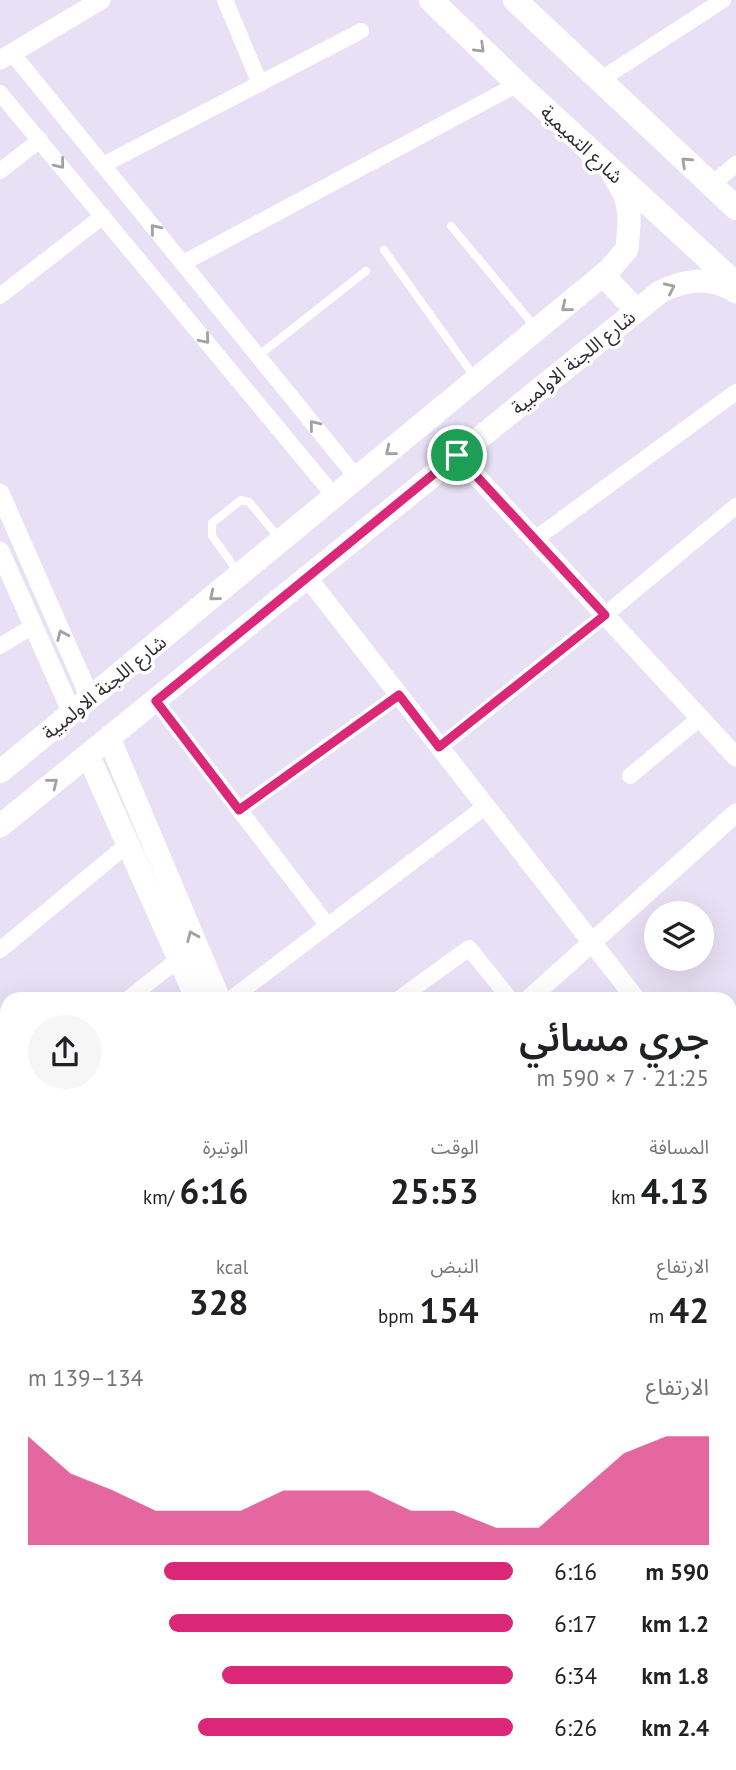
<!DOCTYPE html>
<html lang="ar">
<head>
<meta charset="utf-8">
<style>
	body { margin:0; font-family:"PT Sans","Noto Sans Arabic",sans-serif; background:#f6f6f6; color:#202124; direction:rtl; height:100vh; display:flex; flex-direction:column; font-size:26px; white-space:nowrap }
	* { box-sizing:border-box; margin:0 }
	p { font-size:23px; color:#757577 }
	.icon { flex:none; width:38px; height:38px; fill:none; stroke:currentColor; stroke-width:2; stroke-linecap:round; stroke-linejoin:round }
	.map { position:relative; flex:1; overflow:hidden; direction:ltr }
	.details { position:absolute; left:0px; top:992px; width:737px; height:779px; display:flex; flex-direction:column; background:#fff; border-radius:21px 21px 0 0; box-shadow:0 7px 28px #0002; direction:rtl }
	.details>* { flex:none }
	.buttons { position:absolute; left:644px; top:901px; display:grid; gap:14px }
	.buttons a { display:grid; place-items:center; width:70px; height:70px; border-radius:50%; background:#fff; box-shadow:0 7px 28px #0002; font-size:35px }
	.pin { position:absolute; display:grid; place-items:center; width:60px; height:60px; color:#fff; margin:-30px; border:4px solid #fff; border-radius:50%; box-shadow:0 2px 7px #0007 }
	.round { display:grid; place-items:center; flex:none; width:74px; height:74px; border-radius:37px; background:#f6f6f6 }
	.overview { display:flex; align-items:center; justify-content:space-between; height:119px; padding:0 28px }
	h1 { font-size:38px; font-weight:600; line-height:52px }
	.figures { display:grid; grid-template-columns:repeat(3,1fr); gap:10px; height:119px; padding:7px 28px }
	.figures div { display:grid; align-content:center }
	.figures b { font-size:35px; font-weight:600 }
	.figures small { font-size:19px; font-weight:400 }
	.figures p { font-size:19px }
	.chart { height:196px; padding:14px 28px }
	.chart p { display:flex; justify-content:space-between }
	.chart svg { width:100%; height:126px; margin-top:7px; fill:#db2777; opacity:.7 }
	ul { padding:0 28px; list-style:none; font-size:23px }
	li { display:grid; grid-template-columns:112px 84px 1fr; align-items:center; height:52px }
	li i { height:18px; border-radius:9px; background:#db2777 }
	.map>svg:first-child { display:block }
</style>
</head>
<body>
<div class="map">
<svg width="736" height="1770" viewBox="0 0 736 1770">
	<rect width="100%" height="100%" fill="#e8e0f4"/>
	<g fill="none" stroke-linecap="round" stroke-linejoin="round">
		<g stroke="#fff" stroke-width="8">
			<polyline points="451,226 536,328"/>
			<polyline points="384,250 474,376"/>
			<polyline points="258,356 366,271"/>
			<polyline points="238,572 212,536 212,523 241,500 249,502 280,539"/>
			<polyline points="711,1770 719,1764"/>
		</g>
		<g stroke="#fff" stroke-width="16">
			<polyline points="225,0 260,84"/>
			<polyline points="12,53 357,478"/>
			<polyline points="600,80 723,0"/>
			<polyline points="0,93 335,497"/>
			<polyline points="103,165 361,31"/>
			<polyline points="0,171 40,140"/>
			<polyline points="711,185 736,164"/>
			<polyline points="183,263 518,84"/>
			<polyline points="0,296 103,216"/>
			<polyline points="535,539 736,392"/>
			<polyline points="0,646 33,626"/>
			<polyline points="156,701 328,926"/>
			<polyline points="440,747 605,615 736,506"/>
			<polyline points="630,776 700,718"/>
			<polyline points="239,810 399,695"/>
			<polyline points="0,950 128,844"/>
			<polyline points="128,999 180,958"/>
			<polyline points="231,999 486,806"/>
			<polyline points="399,999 469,948 510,999"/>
			<polyline points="0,1101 7,1095"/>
			<polyline points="730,1189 736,1184"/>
			<polyline points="0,1240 7,1234"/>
			<polyline points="730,1351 736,1346"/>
			<polyline points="0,1373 7,1367"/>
			<polyline points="730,1496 736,1491"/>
			<polyline points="0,1614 7,1623"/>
			<polyline points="730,1659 736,1654"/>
			<polyline points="115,1764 120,1770"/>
			<polyline points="391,1770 399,1764"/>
			<polyline points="578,1770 585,1764"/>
		</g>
		<g stroke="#fff" stroke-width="19">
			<polyline points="0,60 101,0"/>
			<polyline points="457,455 736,757"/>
			<polyline points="0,493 90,698"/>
			<polyline points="0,551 72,713"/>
			<polyline points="307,577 636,999"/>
			<polyline points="529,999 736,813"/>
			<polyline points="730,1120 736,1128"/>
			<polyline points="0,1440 7,1449"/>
			<polyline points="0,1760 7,1754"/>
			<polyline points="252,1764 256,1770"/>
		</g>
		<g stroke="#fff" stroke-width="23">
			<polyline points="604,276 637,311"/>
			<polyline points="109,738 219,999"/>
			<polyline points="88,755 197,999"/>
			<polyline points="0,772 610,269 627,249 629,225 629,212 625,195 613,174"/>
			<path d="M0,826C220,648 440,469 660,292C685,279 712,276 736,292"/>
			<polyline points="730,1713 736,1720"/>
			<polyline points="730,1751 736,1758"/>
		</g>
		<g stroke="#fff" stroke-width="24">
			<polyline points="431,0 518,84 736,284"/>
			<polyline points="515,0 736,208"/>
		</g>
	</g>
	<defs><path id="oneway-chevron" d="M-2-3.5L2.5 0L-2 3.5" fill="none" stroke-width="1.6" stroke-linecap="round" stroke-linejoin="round" transform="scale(1.75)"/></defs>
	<g stroke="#a1a0a3">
		<use href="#oneway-chevron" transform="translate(480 48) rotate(44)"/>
		<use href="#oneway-chevron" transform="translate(686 162) rotate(-137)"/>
		<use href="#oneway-chevron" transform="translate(60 164) rotate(51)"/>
		<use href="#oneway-chevron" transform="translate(155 229) rotate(-129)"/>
		<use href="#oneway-chevron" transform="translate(670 288) rotate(-25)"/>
		<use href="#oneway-chevron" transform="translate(566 307) rotate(141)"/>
		<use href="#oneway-chevron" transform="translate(205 339) rotate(50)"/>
		<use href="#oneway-chevron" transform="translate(314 425) rotate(-129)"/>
		<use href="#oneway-chevron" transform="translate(390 451) rotate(141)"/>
		<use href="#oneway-chevron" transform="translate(214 596) rotate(141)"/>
		<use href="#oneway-chevron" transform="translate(62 635) rotate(-114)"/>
		<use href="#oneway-chevron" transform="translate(53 783) rotate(-39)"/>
		<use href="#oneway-chevron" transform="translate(192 936) rotate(-113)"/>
	</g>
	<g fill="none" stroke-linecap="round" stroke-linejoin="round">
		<g stroke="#fff" stroke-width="14">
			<polygon id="route" points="457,455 605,615 439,747 399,695 239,810 156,701"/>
		</g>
		<use href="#route" stroke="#db2777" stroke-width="9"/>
	</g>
	<g text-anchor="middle" stroke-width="7" stroke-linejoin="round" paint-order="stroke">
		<g font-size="19" fill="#2e2b33" stroke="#fff">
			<text transform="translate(582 144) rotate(43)" y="7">شارع التميمية</text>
			<text transform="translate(573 362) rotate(-39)" y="7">شارع اللجنة الاولمبية</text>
			<text transform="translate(104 687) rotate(-39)" y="7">شارع اللجنة الاولمبية</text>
		</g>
	</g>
</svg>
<div class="buttons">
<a><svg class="icon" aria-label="layers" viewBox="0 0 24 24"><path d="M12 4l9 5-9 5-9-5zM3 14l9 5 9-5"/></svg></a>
</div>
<div class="pin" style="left:457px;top:455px;background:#1e9e55"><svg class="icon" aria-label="arrive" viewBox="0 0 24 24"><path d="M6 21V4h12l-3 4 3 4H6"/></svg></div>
<section class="details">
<div class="overview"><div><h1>جري مسائي</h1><p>21:25 · 7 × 590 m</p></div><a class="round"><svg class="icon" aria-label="share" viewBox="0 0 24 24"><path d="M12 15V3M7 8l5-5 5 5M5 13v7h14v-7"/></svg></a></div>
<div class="figures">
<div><p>المسافة</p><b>4.13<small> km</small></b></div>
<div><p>الوقت</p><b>25:53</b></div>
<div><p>الوتيرة</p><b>6:16<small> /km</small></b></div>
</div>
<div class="figures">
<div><p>الارتفاع</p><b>42<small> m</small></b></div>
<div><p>النبض</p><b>154<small> bpm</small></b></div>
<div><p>kcal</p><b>328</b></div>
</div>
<div class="chart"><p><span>الارتفاع</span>134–139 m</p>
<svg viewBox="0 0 160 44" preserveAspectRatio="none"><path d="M0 44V6L10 19L20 25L30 32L40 32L50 32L60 25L70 25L80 25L90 32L100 32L110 38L120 38L130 25L140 12L150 6L160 6V44z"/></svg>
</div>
<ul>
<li><b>590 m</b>6:16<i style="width:72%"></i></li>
<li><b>1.2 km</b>6:17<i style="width:71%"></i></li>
<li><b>1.8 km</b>6:34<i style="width:60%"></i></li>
<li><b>2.4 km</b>6:26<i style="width:65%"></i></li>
</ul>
</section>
</div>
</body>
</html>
